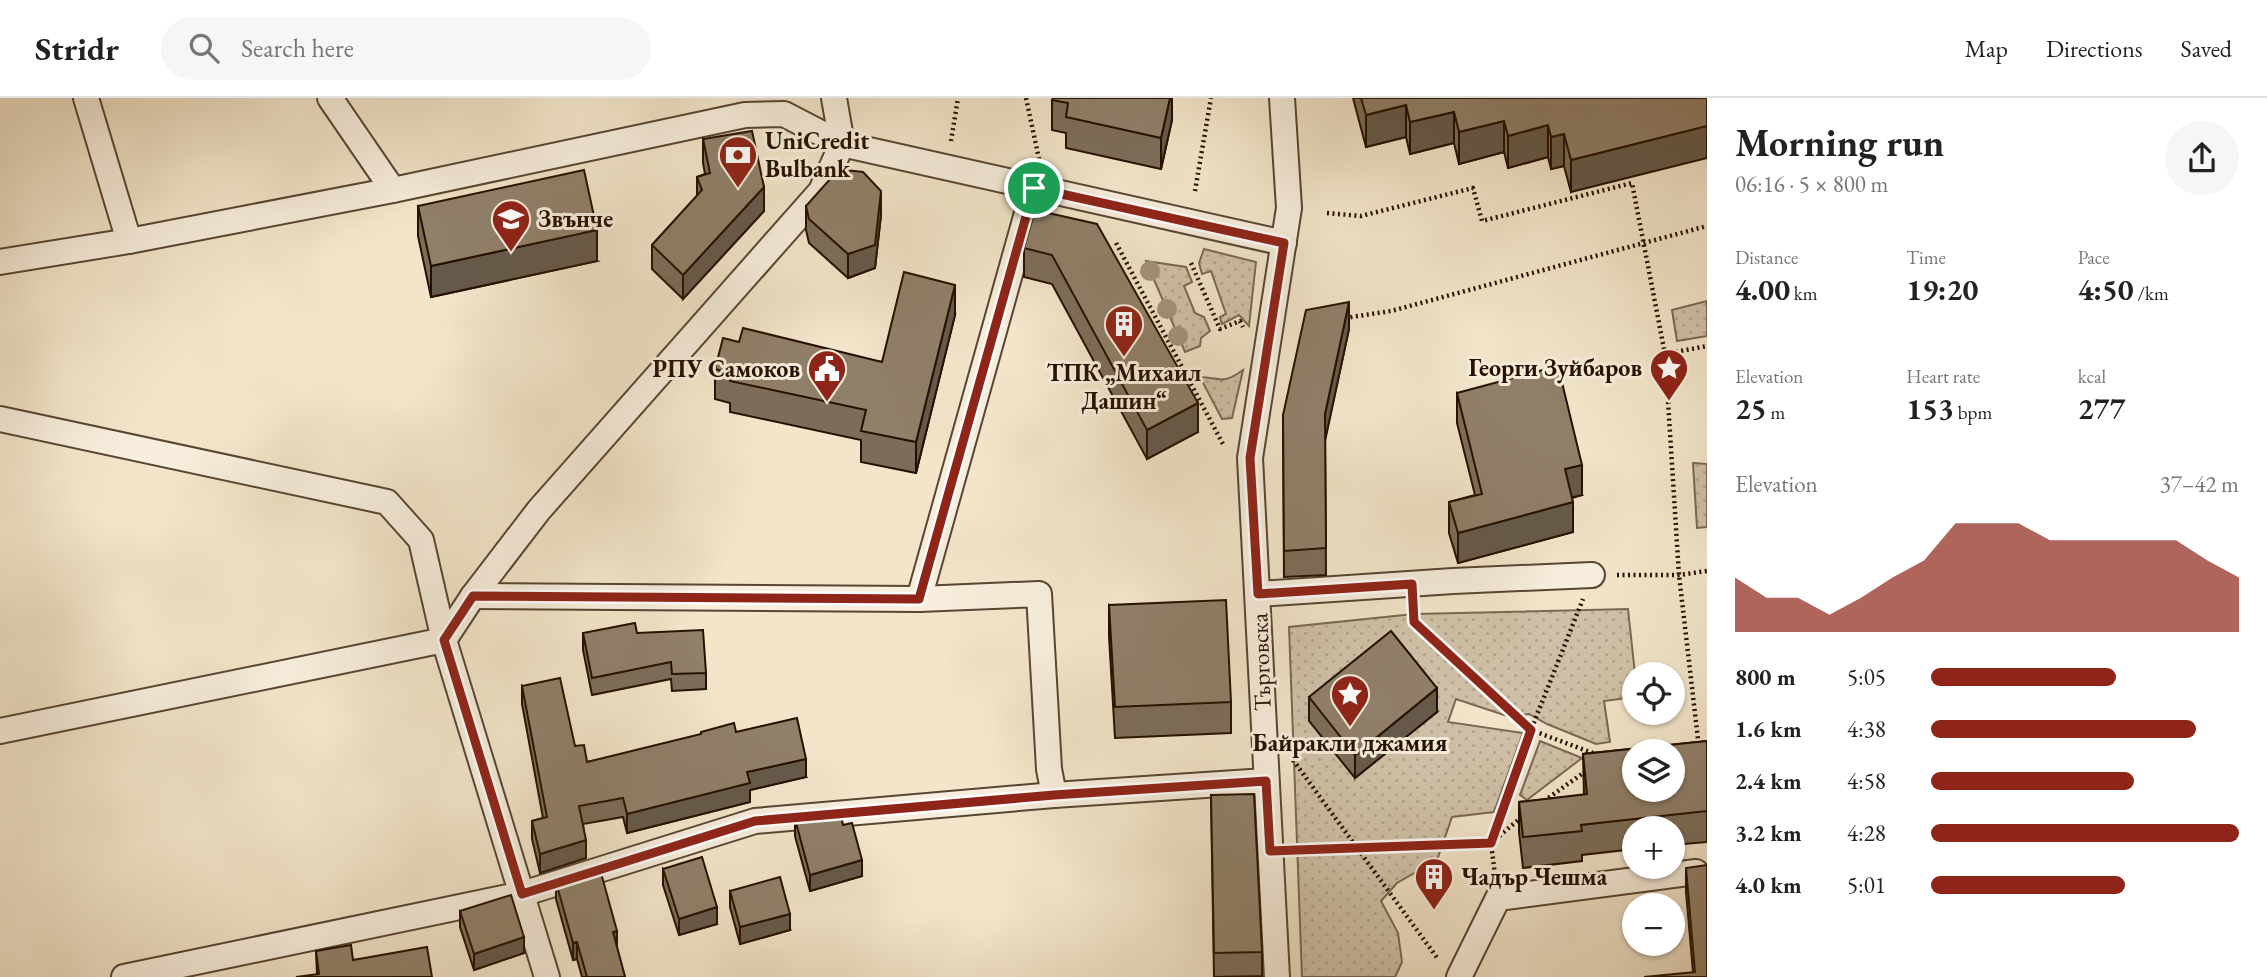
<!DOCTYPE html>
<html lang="en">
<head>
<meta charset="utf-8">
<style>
	body { margin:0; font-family:"EB Garamond",serif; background:#f6f6f6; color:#222; height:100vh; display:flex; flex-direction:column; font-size:26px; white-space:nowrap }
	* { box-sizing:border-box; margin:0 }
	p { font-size:23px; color:#767676 }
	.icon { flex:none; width:38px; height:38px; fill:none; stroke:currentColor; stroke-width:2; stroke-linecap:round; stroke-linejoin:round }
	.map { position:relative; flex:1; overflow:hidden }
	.side { display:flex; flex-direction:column; background:#fff; width:560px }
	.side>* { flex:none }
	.fabs { position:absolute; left:1622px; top:564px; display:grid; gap:14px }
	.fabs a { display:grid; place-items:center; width:63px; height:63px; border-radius:50%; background:#fff; box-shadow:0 2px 5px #0004; font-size:35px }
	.pin { position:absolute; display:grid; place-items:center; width:60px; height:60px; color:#fff; margin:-30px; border:4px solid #fff; border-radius:50%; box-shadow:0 2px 7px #0007 }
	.round { display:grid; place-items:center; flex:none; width:74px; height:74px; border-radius:37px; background:#f6f6f6 }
	.headline { display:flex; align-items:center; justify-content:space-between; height:119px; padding:0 28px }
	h1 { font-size:38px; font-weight:700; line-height:52px }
	.stats { display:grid; grid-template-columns:repeat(3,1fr); gap:10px; height:119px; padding:7px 28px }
	.stats div { display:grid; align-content:center }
	.stats b { font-size:30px; font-weight:700 }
	.stats small { font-size:19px; font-weight:400 }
	.stats p { font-size:19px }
	.chart { height:196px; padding:14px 28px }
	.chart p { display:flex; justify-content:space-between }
	.chart svg { width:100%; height:126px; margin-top:7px; fill:#8f2418; opacity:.7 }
	ul { padding:0 28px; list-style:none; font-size:23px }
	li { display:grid; grid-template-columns:112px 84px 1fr; align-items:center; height:52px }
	li i { height:18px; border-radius:9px; background:#8f2418 }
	header { display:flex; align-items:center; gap:42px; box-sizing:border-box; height:98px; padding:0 35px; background:#fff; border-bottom:2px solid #e0e0e0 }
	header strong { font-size:33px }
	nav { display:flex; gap:38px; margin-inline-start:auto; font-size:24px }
	.search { width:490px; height:63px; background:#f6f6f6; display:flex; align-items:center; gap:18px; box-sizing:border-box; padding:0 24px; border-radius:38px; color:#767676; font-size:26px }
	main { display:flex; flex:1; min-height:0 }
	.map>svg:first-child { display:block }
</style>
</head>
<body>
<header>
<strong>Stridr</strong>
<div class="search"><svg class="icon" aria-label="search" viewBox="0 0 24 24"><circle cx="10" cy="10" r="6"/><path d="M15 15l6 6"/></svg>Search here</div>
<nav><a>Map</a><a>Directions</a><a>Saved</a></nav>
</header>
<main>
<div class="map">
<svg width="1707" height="879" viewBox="0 0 1707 879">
	<defs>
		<pattern id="grass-dots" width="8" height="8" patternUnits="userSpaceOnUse" patternTransform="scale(1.75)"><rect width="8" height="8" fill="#cfc1a8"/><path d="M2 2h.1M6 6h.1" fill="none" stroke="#b2a58f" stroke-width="1.8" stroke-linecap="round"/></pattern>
	</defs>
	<rect width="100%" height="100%" fill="#f2e5ca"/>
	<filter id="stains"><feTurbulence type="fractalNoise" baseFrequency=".00286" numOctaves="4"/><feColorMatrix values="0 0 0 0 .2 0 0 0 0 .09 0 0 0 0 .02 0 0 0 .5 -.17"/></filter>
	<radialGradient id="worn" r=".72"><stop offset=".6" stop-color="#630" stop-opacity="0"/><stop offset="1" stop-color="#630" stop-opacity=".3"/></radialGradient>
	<g fill="url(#grass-dots)" stroke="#7a6854" stroke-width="2">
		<polygon points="1204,151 1256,164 1249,228 1239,217 1222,226 1220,219 1226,216 1211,173 1202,176 1199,165"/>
		<polygon points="1146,163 1186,169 1192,184 1184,188 1195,215 1204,219 1210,233 1201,240 1200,248 1185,254"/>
		<polygon points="1707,203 1707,238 1677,243 1672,212"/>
		<path d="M1243,272L1232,320L1222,321L1200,279C1221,280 1222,287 1243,272Z"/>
		<polygon points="1693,365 1707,366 1707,429 1697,430"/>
		<polygon points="1628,511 1635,576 1634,599 1604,603 1610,644 1596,646 1547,626 1529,616 1510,619 1456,601 1448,624 1523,635 1494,714 1452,719 1437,762 1397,785 1381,803 1398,835 1402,864 1395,879 1302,879 1289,529 1414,516"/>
		<polygon points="1540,643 1582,660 1527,702 1520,697"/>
	</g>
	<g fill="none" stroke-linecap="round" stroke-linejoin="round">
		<g stroke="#584532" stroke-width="28">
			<g id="minor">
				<polyline points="86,0 129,143"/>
				<polyline points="330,0 393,92"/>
				<polyline points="834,0 842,46"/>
				<polyline points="0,164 129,143 393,92 745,17 784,16 842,46 1284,145"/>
				<polyline points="0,321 387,404 421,442 444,542 547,879"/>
				<polyline points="1258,496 1453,483 1592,477"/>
				<polyline points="473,498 919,501 1039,496 1049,671 1054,697"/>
				<polyline points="919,501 1034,90"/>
				<polyline points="0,633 444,542 473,498 539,412 821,93 842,46"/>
				<polyline points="124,879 522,796 755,723 1054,697 1266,683"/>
				<polyline points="1277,879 1250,360 1289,110 1282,0"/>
				<polyline points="1459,879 1498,800 1696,774"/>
			</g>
		</g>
		<g stroke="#251000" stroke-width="4.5" stroke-dasharray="2 3.5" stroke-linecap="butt">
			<polyline points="1026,0 1039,61"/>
			<polyline points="951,43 958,0"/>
			<polyline points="1195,93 1211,0"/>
			<polyline points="1327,115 1361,118 1473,90 1482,123 1632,85 1665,256 1679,477 1699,650 1707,649"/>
			<polyline points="1116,145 1224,348"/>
			<polyline points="1191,165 1220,231 1240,223 1243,229"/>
			<polyline points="1345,220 1391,213 1707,128"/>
			<polyline points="1665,256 1707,248"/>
			<polyline points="1617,477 1679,477 1707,473"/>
			<polyline points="1413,511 1414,524 1531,632 1598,657"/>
			<polyline points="1293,662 1438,861"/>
			<polyline points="1544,703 1586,673"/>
			<polyline points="1293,752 1491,745 1523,718"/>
			<polyline points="1495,777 1491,745 1531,632 1583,501"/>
		</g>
		<use href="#minor" stroke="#f7eedd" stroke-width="24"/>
	</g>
	<g fill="#a2927b">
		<circle cx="1150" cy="173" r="10"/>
		<circle cx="1167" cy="211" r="10"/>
		<circle cx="1178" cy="238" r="10"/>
	</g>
	<g fill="#7c6d5a" stroke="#251000" stroke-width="2">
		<polygon points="1172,0 1172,22 1161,71 1066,50 1066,35 1052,32 1052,2"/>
		<polygon points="1353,0 1707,0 1571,94 1564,68 1551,71 1548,59 1508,70 1504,54 1459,66 1454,45 1410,56 1406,39 1366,49"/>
		<polygon points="703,41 764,113 683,201 652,171 652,147 697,98 697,79 705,76 703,65"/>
		<polygon points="418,108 597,163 431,199 418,138"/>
		<polygon points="806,108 881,117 875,170 848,180 809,145 806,132"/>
		<polygon points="1035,112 1198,334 1147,361 1052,186 1024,179 1024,150"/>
		<polygon points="955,217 916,375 861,364 861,342 730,314 730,305 715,301 715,271 739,244 882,264"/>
		<polygon points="1349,231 1325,341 1326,477 1284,479 1283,317"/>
		<polygon points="1457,295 1582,397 1572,400 1573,434 1458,465 1449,435 1449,404 1475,397 1457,325"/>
		<polygon points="1109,507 1231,604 1231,635 1115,640 1109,538"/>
		<polygon points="583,535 637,535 706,575 706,591 672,593 671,581 592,597 583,552"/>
		<polygon points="522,588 575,648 587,664 736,634 806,679 750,692 750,704 627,735 623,719 583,726 586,760 540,775 532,741 532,723 543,720 522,606"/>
		<polygon points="1309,599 1437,614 1355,680 1309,623"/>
		<polygon points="1707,643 1707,744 1673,747 1673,730 1634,730 1634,751 1582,757 1582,763 1523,770 1519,734 1519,704 1584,697 1583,656"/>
		<polygon points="1211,697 1262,854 1262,878 1214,879"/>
		<polygon points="795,721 843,727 862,778 810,793 795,738"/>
		<polygon points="1686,770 1707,879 1693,874 1686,794"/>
		<polygon points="663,771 717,826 679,837 663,787"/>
		<polygon points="556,784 617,850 625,879 582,879 577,861 573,862 556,801"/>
		<polygon points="730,793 790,832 740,846 730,809"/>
		<polygon points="460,813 524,855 474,872 460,829"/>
		<polygon points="316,853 353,862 432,879 317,876"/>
	</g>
	<g fill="#65594a" stroke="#251000" stroke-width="2">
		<polygon points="1170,0 1172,0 1172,22 1161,71 1161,40"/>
		<polygon points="1406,7 1406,39 1366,49 1366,17"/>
		<polygon points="1454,14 1454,45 1410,56 1410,24"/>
		<polygon points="1504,23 1504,54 1459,66 1459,34"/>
		<polygon points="1548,27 1548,59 1508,70 1508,38"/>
		<polygon points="1707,28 1707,60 1571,94 1571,62"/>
		<polygon points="1564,36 1564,68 1551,71 1551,39"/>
		<polygon points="764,89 764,113 683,201 683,177"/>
		<polygon points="881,93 881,117 875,170 848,180 848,156"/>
		<polygon points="597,132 597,163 431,199 431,168"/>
		<polygon points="955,187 955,217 916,375 916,344"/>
		<polygon points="1349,204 1349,231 1325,343 1325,316"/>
		<polygon points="1198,305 1198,334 1147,361 1147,332"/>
		<polygon points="1582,367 1582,397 1565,401 1565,371"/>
		<polygon points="1573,404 1573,434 1458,465 1458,435"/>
		<polygon points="1437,590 1437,614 1355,680 1355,657"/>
		<polygon points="806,661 806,679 750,692 750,704 627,735 627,716 747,674"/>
		<polygon points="586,742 586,760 540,775 540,756"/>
		<polygon points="862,762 862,778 810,793 810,777"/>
		<polygon points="717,809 717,826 679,837 679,821"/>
		<polygon points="790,816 790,832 740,846 740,829"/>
		<polygon points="617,833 617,850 613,834"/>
		<polygon points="524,839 524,855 474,872 474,856"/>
		<polygon points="577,844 577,861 573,862 573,845"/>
	</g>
	<g fill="#907f69" stroke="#251000" stroke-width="2" fill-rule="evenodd">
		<polygon points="1053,0 1170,0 1161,40 1066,19 1068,5 1052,2"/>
		<polygon points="1361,0 1707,0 1707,28 1571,62 1564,36 1551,39 1548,27 1508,38 1504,23 1459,34 1454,14 1410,24 1406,7 1366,17"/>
		<polygon points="752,33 764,89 683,177 652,147 702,92 697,79 710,75 703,41"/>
		<polygon points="836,71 863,74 881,93 875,147 848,156 809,121 806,108 832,79"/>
		<polygon points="584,72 597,132 431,168 418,108"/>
		<polygon points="1035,112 1097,126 1198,305 1147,332 1052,157 1024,150"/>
		<polygon points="904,174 955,187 916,344 861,333 866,312 730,283 731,275 715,271 723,240 739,244 743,230 882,264"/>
		<polygon points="1349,204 1325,316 1326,450 1284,453 1283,317 1306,212"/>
		<polygon points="1558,268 1582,367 1565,371 1573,404 1458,435 1449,404 1482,396 1457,295"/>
		<polygon points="1226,502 1231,604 1115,609 1109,507"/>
		<polygon points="635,525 637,535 703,532 706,575 672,576 671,564 592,580 583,535"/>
		<polygon points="1391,533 1437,590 1355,657 1309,599"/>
		<polygon points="560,580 575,648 584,647 587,664 701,636 701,634 734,625 736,634 797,620 806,661 747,674 750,685 627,716 623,700 579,708 586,742 540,756 532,723 547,719 522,588"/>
		<path d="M1707,643V713L1581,727L1582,733L1523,739L1519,704L1587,696L1583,656ZM1634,653H1673V691H1634Z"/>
		<polygon points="1254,696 1262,854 1214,855 1211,697"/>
		<polygon points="840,714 843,727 852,725 862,762 810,777 795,721 813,716"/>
		<polygon points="702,759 717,809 679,821 663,771"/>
		<polygon points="1707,767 1707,879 1644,879 1695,874 1686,770"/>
		<polygon points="592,773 593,777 601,775 617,833 613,834 625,879 587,879 577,844 573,845 556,784"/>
		<polygon points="780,779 790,816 740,829 730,793"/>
		<polygon points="511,797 524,839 474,856 460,813"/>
		<polygon points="351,847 353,862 427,849 432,879 296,879 319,876 316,853"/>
	</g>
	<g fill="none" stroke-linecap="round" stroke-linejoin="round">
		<g stroke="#fff" stroke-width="14">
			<polygon id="route" points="1034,90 1284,145 1250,360 1258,496 1412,486 1414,524 1531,632 1491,745 1270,753 1266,683 1054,697 755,723 522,796 444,542 473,498 919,501"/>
		</g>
		<use href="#route" stroke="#8f2418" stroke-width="9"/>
	</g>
	<defs>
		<g id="bank-pin" transform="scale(2.0125)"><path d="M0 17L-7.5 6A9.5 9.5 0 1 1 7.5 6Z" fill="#8f2418" stroke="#f7eedd"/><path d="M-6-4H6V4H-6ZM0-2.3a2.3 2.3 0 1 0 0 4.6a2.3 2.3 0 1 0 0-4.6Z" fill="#fff"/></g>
		<g id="school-pin" transform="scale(2.0125)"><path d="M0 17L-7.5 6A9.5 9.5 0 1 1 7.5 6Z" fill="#8f2418" stroke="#f7eedd"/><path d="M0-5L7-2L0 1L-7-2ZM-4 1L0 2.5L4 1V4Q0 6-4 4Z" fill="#fff"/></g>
		<g id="building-pin" transform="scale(2.0125)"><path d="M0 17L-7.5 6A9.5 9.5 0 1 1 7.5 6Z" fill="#8f2418" stroke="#f7eedd"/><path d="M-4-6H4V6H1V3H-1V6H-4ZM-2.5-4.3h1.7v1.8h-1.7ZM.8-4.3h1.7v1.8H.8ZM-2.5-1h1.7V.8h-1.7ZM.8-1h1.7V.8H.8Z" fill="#fff"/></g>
		<g id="sight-pin" transform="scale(2.0125)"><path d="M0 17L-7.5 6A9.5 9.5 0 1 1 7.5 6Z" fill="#8f2418" stroke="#f7eedd"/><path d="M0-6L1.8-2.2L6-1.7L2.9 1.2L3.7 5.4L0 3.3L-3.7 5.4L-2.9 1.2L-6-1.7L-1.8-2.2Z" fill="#fff"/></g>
		<g id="civic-pin" transform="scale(2.0125)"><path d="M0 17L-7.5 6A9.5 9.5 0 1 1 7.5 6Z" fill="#8f2418" stroke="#f7eedd"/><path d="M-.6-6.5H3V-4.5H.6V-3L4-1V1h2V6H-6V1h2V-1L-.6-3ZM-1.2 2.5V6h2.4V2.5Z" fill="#fff"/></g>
	</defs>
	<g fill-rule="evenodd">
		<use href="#bank-pin" x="738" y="57"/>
		<use href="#school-pin" x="511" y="121"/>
		<use href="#building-pin" x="1124" y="226"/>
		<use href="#sight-pin" x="1669" y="270"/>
		<use href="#civic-pin" x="827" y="271"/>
		<use href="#sight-pin" x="1350" y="596"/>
		<use href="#building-pin" x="1434" y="779"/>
	</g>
	<g text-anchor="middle" stroke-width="6" stroke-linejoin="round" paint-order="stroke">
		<g font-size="24" font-weight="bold" fill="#251000" stroke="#f7eedd" text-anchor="start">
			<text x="765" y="51">UniCredit<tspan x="765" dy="28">Bulbank</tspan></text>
			<text x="538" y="129">Звънче</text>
			<text x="1642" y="278" text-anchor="end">Георги Зуйбаров</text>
			<text x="800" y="279" text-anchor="end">РПУ Самоков</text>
			<text x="1124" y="283" text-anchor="middle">ТПК „Михаил<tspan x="1124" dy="28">Дашин“</tspan></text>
			<text x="1350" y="653" text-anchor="middle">Байракли джамия</text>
			<text x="1461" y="787">Чадър Чешма</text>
		</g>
		<g font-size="24" fill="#251000" stroke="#f7eedd">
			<text transform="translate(1261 564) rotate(-92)" y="8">Търговска</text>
		</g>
	</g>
	<rect width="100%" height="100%" filter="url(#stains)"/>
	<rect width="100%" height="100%" fill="url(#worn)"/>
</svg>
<div class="fabs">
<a><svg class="icon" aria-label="locate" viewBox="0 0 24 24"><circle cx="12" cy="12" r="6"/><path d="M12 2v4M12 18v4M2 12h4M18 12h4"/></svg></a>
<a><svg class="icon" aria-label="layers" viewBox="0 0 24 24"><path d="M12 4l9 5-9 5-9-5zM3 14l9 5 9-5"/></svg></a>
<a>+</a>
<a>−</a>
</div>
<div class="pin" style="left:1034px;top:90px;background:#1e9e55"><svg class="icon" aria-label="arrive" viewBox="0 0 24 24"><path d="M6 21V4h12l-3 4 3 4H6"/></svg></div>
</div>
<section class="side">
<div class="headline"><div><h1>Morning run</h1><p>06:16 · 5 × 800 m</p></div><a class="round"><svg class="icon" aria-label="share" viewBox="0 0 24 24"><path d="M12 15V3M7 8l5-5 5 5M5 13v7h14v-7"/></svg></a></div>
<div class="stats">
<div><p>Distance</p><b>4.00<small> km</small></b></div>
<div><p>Time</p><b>19:20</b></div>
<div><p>Pace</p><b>4:50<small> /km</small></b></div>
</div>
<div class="stats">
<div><p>Elevation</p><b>25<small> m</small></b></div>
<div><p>Heart rate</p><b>153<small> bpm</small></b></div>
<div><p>kcal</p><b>277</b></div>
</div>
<div class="chart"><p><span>Elevation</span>37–42 m</p>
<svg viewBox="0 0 160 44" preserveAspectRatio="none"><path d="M0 44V25L10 32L20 32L30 38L40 32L50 25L60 19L70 6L80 6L90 6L100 12L110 12L120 12L130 12L140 12L150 19L160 25V44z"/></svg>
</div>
<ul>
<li><b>800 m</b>5:05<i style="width:60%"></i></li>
<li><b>1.6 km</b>4:38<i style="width:86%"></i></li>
<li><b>2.4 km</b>4:58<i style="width:66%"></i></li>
<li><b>3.2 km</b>4:28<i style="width:100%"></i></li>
<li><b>4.0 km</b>5:01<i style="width:63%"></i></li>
</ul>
</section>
</main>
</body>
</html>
